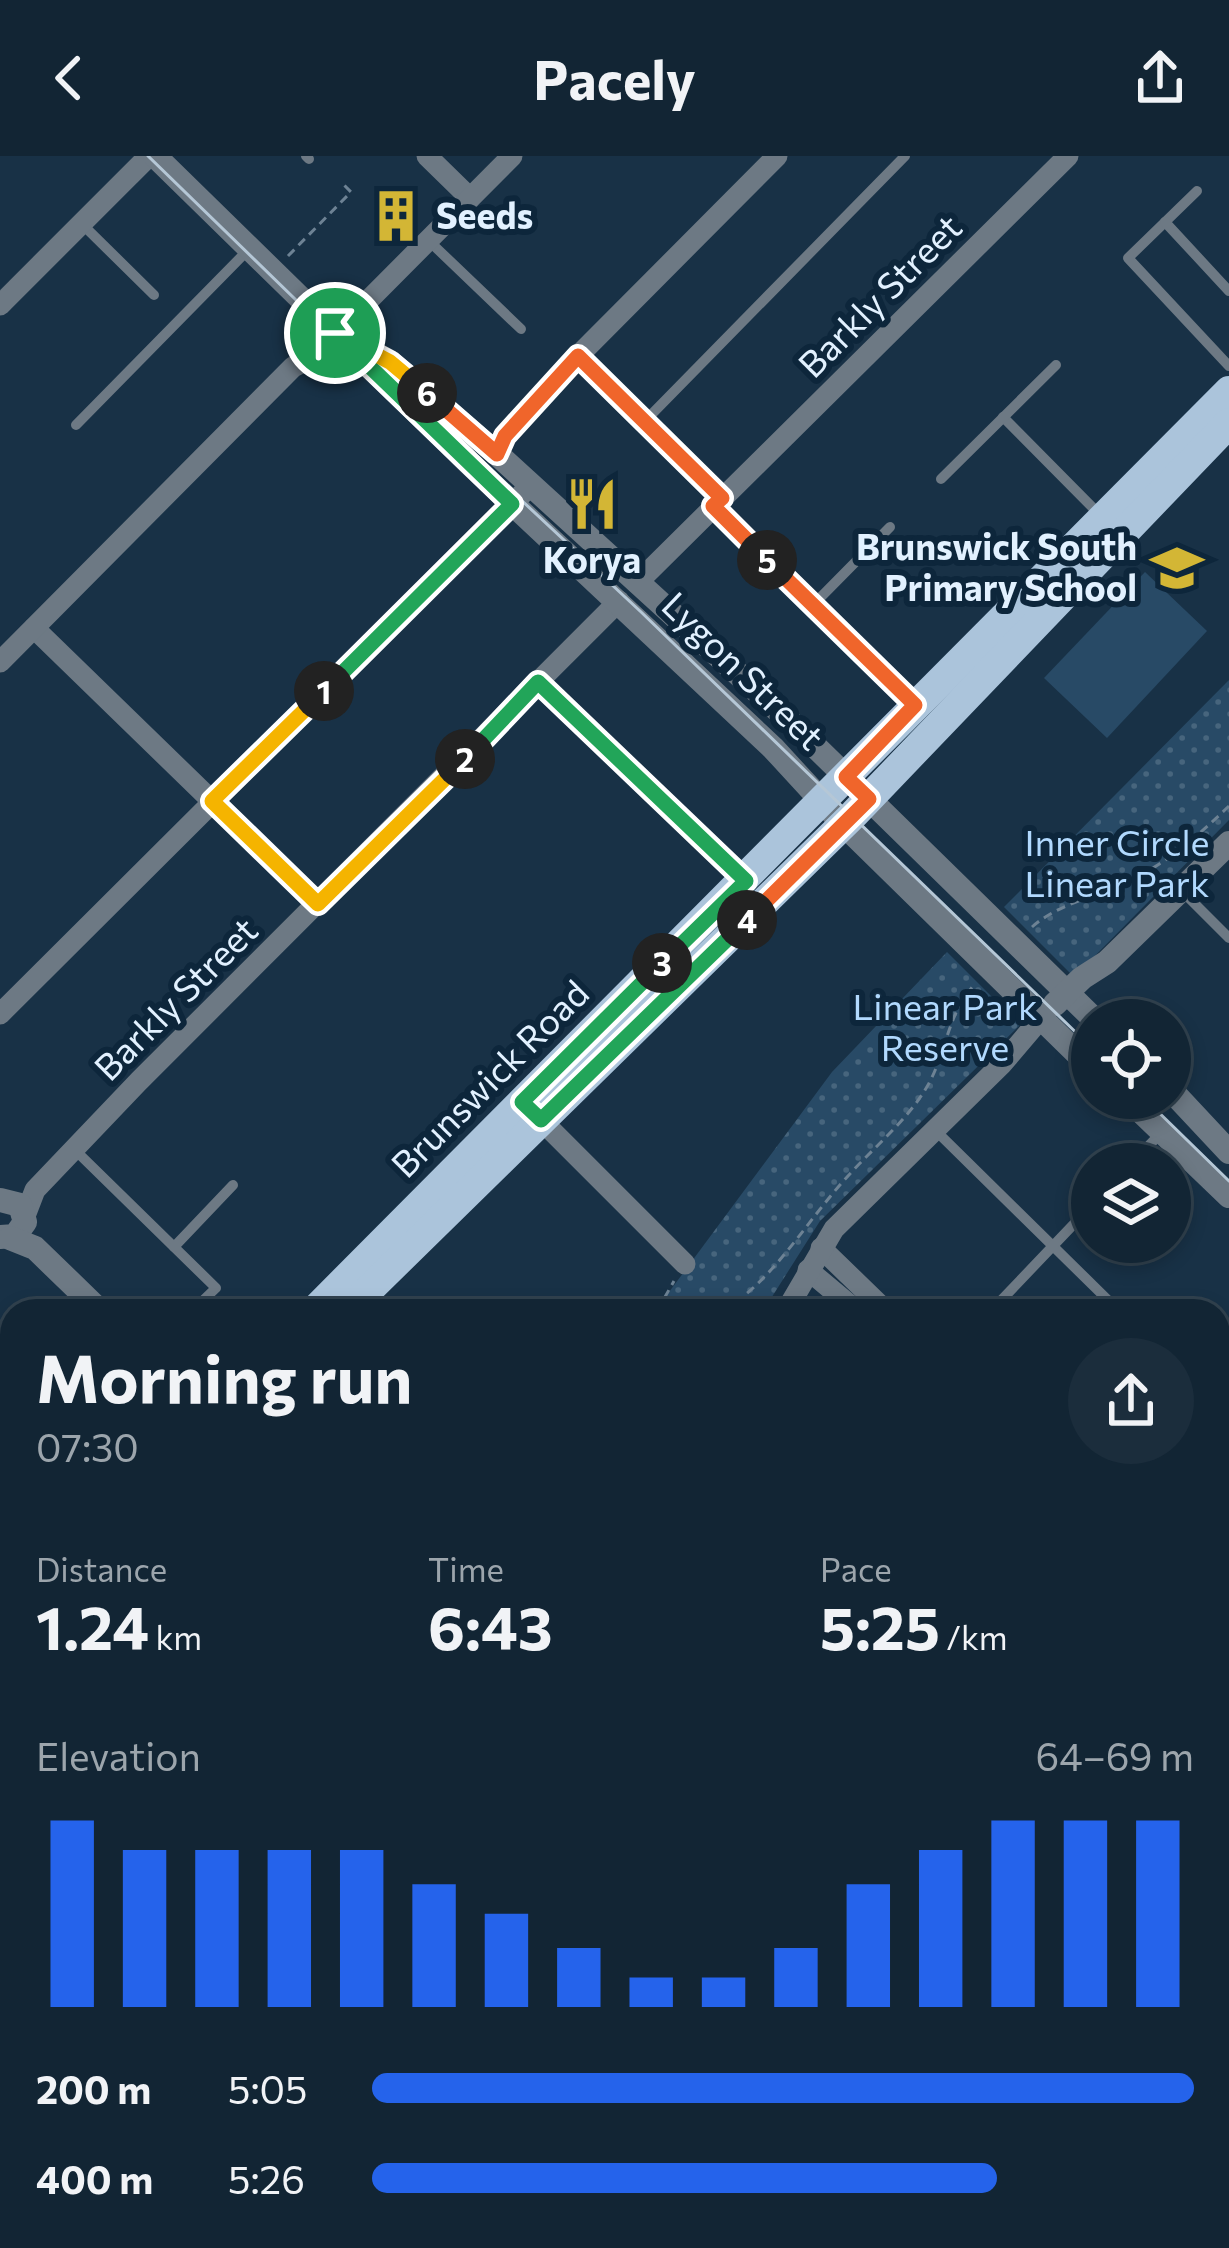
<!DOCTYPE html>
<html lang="en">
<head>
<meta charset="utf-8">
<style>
	body { margin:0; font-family:Commissioner,sans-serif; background:#1b2d3c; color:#f1f3f6; height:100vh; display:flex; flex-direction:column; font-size:45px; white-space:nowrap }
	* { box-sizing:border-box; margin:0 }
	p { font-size:39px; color:#9ca5ac }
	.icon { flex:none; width:66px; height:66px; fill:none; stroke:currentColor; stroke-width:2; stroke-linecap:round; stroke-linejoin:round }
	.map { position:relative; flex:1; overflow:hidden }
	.details { position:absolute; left:0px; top:1143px; width:1230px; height:951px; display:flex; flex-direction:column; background:#122534; border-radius:36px 36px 0 0; box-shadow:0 6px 18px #0003,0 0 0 3px #31424f }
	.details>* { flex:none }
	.tools { position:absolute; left:1071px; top:843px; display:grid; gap:24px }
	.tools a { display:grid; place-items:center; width:120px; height:120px; border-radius:50%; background:#122534; box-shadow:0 6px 18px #0003,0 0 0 3px #31424f; font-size:60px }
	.pin { position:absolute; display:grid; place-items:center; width:102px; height:102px; color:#fff; margin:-51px; border:6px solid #fff; border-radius:50%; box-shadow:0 3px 12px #0007 }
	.km { position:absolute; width:60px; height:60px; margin:-30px; border-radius:50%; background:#222; color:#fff; font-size:33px; line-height:60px; text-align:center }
	.round { display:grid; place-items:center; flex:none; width:126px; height:126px; border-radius:63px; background:#1b2d3c }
	.headline { display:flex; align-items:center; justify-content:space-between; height:204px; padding:0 36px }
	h1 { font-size:66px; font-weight:700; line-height:90px }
	.metrics { display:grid; grid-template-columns:repeat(3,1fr); gap:18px; height:204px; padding:12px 36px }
	.metrics div { display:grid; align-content:center }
	.metrics b { font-size:60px; font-weight:700 }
	.metrics small { font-size:33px; font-weight:400 }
	.metrics p { font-size:33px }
	.chart { height:336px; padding:24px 36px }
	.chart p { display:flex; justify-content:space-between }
	.chart svg { width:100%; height:216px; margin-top:12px; stroke:#2563eb; stroke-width:6 }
	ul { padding:0 36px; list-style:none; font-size:39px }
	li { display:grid; grid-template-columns:192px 144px 1fr; align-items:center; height:90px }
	li i { height:30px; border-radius:15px; background:#2563eb }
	header { display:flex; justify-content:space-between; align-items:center; height:156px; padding:0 36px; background:#122534; font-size:54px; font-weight:700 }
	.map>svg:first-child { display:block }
</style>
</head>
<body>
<header><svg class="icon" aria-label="back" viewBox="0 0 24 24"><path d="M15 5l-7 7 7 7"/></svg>Pacely<svg class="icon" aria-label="share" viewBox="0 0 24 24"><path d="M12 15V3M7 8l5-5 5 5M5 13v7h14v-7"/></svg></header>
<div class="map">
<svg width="1229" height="2092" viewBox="0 0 1229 2092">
	<defs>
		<pattern id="park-dots" width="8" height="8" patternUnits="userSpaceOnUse" patternTransform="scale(3)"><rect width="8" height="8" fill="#284a66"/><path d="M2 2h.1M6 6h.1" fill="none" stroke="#47657d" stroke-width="1.8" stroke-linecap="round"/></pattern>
	</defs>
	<rect width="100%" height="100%" fill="#183146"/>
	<polygon fill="#284a66" points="1145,416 1207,475 1107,582 1044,522"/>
	<g fill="url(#park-dots)">
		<polygon points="1229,524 1229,664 1074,821 1004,751"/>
		<polygon points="947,796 1020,869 820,1065 763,1155 655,1155 832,916"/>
		<polygon points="244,2082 400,2082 389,2092 234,2092"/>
	</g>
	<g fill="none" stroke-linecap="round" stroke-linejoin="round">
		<g stroke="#6d8294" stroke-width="3" stroke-dasharray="9 6" stroke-linecap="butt">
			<polyline points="288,100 351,36 342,27"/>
			<path d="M1032,771C1060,746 1099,741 1132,724C1169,705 1199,679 1229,650"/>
			<polyline points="657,1155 674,1125"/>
			<path d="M723,1155C775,1123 807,1064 848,1020C875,990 908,964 928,929C947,895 947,859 974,829"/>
			<polyline points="358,2082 369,2092"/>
			<polyline points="876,2087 881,2082"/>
			<polyline points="304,2092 306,2082"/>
			<polyline points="346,2092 355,2082"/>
		</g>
		<g stroke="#6d7984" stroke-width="10">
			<polyline points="306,0 309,3"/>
			<polyline points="1197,35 1128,102 1229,210"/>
			<polyline points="1165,66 1229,135"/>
			<polyline points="82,68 154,139"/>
			<polyline points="428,84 521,173"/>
			<polyline points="578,200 721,342"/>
			<polyline points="1003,261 1102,361"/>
			<polyline points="646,264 905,0"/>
			<polyline points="76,269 249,93"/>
			<polyline points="941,323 1056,209"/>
			<polyline points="713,350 913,547"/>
			<polyline points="813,449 890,371"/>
			<polyline points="538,527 743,722"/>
			<polyline points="1181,734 1229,782"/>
			<polyline points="935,974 1119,1155"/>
			<polyline points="75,994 216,1132 192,1155"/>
			<polyline points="1131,1008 1161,977"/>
			<polyline points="174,1091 233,1029"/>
			<polyline points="991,1155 1092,1049"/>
			<polyline points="0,1665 12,1653"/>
			<polyline points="1218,1738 1229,1749"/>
			<polyline points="0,1926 12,1937"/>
			<polyline points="615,2082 626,2092"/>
			<polyline points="1069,2082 1079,2092"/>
			<polyline points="591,2092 601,2082"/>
		</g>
		<g stroke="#6d7984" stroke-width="21">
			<polyline points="427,0 470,42"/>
			<polyline points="0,149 149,0"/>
			<polyline points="497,298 505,280 578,200 777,0"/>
			<polyline points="637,427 1068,0"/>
			<polyline points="34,472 318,748"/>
			<polyline points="0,506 293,211 311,202 512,0"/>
			<polyline points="0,858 523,337"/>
			<polyline points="541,964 685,1108"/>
			<polyline points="25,1060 35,1034 139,925 619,445"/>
			<polyline points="821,1092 886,1155"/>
			<polyline points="808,1114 857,1155"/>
			<polyline points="786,1155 834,1073 1002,908 1042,861"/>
			<polyline points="0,1272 12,1259"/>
			<polyline points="1218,1273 1229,1261"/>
			<polyline points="1218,1474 1229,1484"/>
			<polyline points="1218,1963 1229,1974"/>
			<polyline points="1218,2000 1229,2011"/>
			<polyline points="55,2092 64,2082"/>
			<polyline points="421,2092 431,2082"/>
		</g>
		<g stroke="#6d7984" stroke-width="24">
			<polyline points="155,0 469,307 773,592 843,668 1092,912"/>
			<polyline points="354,186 390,206 497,298 782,558 1095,864"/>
			<polyline points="1055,848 1082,822 1107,806 1229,687"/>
			<polyline points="1170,933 1229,996"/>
			<polyline points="1127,942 1229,1040"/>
			<polyline points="0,1044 20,1049 25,1066 15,1080 0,1081"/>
			<polyline points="10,1082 35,1092 100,1155"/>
			<polyline points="0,1519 12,1532"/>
			<polyline points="1218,1640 1229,1628"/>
			<polyline points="1218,1696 1229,1685"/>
			<polyline points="0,1856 12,1845"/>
			<polyline points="0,1887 12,1875"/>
			<polyline points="778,2092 788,2082"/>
			<polyline points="834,2092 844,2082"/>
		</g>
		<g stroke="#abc4db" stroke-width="30">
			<polyline points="314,1155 1229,235"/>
			<polyline points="347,1155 854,658 1229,267"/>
			<polyline points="0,1480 12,1458"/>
		</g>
		<g stroke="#b5c7d6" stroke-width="3">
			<polyline points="148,0 333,180 444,272 640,455 1092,892"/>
			<polyline points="1144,942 1229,1025"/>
		</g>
	</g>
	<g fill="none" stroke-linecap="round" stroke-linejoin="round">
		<g stroke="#fff" stroke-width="24">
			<polyline id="split-1" points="324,535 512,348 335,177"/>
		</g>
		<g stroke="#fff" stroke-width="24">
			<polyline id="split-2" points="324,535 212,645 318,748 465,603"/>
		</g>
		<g stroke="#fff" stroke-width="24">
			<polyline id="split-3" points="465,603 538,526 746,725 662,807"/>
		</g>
		<g stroke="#fff" stroke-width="24">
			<polyline id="split-4" points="662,807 522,946 541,964 747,764"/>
		</g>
		<g stroke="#fff" stroke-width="24">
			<polyline id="split-5" points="747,764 869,643 846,621 915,549 767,404"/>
		</g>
		<g stroke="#fff" stroke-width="24">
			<polyline id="split-6" points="427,237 497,298 505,280 578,200 722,342 713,350 767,404"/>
		</g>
		<g stroke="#fff" stroke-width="24">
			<polyline id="split-7" points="335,177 390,206 427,237"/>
		</g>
		<use href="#split-1" stroke="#22a559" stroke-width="15"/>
		<use href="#split-2" stroke="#f5b400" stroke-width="15"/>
		<use href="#split-3" stroke="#22a559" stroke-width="15"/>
		<use href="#split-4" stroke="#22a559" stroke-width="15"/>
		<use href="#split-5" stroke="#f0652b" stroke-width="15"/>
		<use href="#split-6" stroke="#f0652b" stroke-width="15"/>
		<use href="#split-7" stroke="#f5b400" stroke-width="15"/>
	</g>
	<defs>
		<g id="building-bare" transform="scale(4.14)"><path d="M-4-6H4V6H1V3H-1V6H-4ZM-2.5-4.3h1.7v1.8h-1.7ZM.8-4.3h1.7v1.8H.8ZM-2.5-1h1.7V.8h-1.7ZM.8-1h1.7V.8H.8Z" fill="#d3b635" stroke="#0d263b" stroke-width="2.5" paint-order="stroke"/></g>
		<g id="restaurant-bare" transform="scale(4.14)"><path d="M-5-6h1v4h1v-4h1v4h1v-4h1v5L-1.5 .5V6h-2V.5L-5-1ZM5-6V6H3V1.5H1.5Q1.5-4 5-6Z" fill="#d3b635" stroke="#0d263b" stroke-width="2.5" paint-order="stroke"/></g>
		<g id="school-bare" transform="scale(4.14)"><path d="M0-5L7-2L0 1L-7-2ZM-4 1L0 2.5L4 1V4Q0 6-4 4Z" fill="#d3b635" stroke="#0d263b" stroke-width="2.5" paint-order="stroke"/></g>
	</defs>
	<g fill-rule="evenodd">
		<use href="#building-bare" x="396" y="60"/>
		<use href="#restaurant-bare" x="592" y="348"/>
		<use href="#school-bare" x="1177" y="412"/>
	</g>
	<g text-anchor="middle" stroke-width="12" stroke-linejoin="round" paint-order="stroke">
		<g font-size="36" font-weight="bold" fill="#e2f1ff" stroke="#0d263b" text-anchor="start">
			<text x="436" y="73">Seeds</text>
			<text x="1137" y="404" text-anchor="end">Brunswick South<tspan x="1137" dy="41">Primary School</tspan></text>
			<text x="592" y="417" text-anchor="middle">Korya</text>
		</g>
		<g font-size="36" fill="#e2f1ff" stroke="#0d263b">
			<text transform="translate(880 140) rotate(-45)" y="13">Barkly Street</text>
			<text transform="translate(743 515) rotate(44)" y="13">Lygon Street</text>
			<text transform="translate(176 843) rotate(-45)" y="13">Barkly Street</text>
			<text transform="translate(490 923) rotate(-45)" y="13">Brunswick Road</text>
		</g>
		<g font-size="36" fill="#b1d9fe" stroke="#0d263b">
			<text x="1117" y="700">Inner Circle<tspan x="1117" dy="41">Linear Park</tspan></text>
			<text x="945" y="864">Linear Park<tspan x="945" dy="41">Reserve</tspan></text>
		</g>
	</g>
</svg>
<div class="tools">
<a><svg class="icon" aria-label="locate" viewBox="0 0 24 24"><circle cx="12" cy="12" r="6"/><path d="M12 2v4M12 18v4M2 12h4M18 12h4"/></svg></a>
<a><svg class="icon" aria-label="layers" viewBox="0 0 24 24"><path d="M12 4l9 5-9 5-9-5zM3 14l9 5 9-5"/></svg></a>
</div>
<div class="pin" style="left:335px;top:177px;background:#1e9e55"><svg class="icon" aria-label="arrive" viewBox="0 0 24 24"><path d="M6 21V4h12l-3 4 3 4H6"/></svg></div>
<b class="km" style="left:324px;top:535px">1</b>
<b class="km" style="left:465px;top:603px">2</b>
<b class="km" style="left:662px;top:807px">3</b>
<b class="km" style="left:747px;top:764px">4</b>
<b class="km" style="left:767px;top:404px">5</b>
<b class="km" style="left:427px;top:237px">6</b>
<section class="details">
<div class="headline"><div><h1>Morning run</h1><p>07:30</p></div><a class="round"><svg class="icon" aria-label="share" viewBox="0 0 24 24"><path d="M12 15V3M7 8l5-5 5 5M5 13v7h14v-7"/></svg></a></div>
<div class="metrics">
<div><p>Distance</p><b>1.24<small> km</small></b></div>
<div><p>Time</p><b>6:43</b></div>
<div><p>Pace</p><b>5:25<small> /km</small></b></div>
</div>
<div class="chart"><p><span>Elevation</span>64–69 m</p>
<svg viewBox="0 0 160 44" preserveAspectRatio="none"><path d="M5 44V6M15 44V12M25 44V12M35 44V12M45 44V12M55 44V19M65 44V25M75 44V32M85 44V38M95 44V38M105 44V32M115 44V19M125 44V12M135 44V6M145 44V6M155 44V6"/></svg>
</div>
<ul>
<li><b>200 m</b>5:05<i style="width:100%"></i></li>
<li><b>400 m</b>5:26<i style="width:76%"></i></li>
</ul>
</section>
</div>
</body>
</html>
